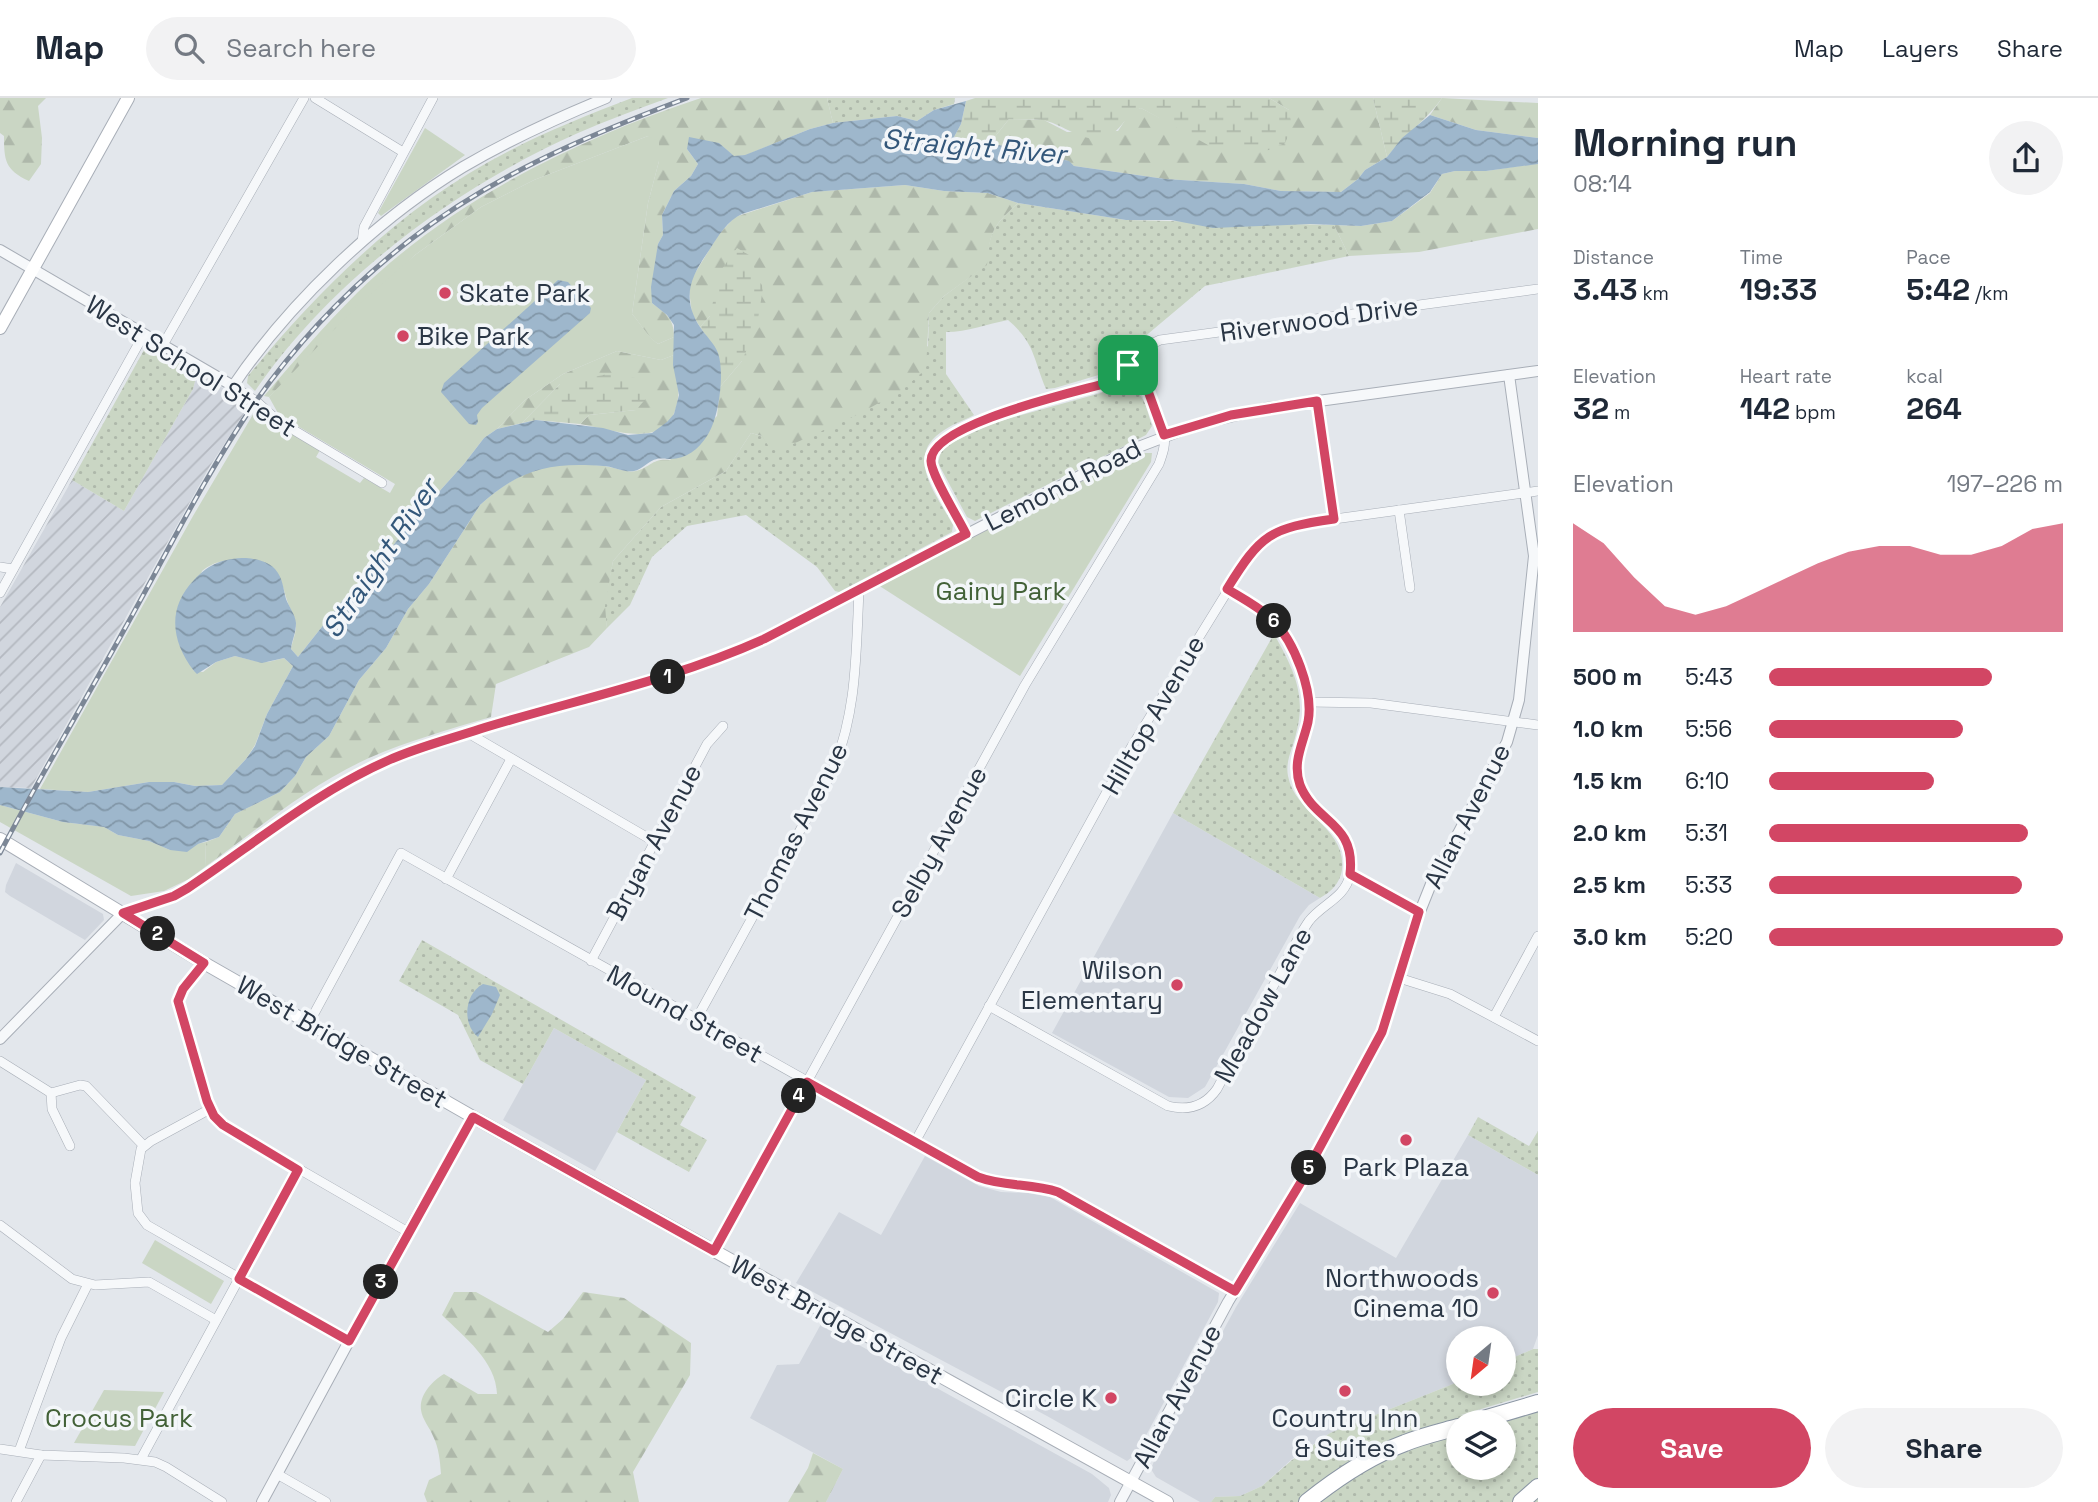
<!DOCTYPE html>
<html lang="en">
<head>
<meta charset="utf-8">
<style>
	body { margin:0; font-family:"Space Grotesk",sans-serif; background:#f2f2f3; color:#1f2937; height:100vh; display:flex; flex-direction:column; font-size:26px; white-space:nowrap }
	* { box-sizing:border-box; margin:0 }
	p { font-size:23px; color:#747a83 }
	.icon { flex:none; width:38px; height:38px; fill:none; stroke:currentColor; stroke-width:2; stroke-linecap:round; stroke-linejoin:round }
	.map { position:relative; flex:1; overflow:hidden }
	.details { display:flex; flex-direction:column; background:#fff; width:560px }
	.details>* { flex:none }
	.needle { width:46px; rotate:209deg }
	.fabs { position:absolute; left:1446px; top:1228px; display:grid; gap:14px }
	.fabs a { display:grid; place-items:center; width:70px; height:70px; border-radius:50%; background:#fff; box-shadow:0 4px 10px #0003; font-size:35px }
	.pin { position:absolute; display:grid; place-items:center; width:60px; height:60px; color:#fff; margin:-30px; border-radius:14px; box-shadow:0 4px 10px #0006 }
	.km { position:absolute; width:35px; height:35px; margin:-18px; border-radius:50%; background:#222; color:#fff; font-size:19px; line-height:35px; text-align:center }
	.round { display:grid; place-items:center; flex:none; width:74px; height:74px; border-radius:37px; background:#f2f2f3 }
	.summary { display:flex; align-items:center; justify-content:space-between; height:119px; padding:0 35px }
	h1 { font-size:38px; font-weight:600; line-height:52px }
	.stats { display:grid; grid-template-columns:repeat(3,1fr); gap:10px; height:119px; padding:7px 35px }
	.stats div { display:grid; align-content:center }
	.stats b { font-size:30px; font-weight:600 }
	.stats small { font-size:19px; font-weight:400 }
	.stats p { font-size:19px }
	.chart { height:196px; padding:14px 35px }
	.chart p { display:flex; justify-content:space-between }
	.chart svg { width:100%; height:126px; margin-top:7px; fill:#d24664; opacity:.7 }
	.button { display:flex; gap:14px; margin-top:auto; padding:14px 35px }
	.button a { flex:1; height:80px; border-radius:42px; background:#d24664; color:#fff; font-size:28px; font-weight:600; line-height:80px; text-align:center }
	.button a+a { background:#f2f2f3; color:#1f2937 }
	ul { padding:0 35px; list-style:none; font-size:23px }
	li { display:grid; grid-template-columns:112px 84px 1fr; align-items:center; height:52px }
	li i { height:18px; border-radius:9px; background:#d24664 }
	header { display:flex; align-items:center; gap:42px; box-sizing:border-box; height:98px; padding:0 35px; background:#fff; border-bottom:2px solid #e0e1e3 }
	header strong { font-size:33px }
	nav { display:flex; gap:38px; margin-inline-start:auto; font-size:24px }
	.search { width:490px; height:63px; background:#f2f2f3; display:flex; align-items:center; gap:18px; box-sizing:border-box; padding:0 24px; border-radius:38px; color:#747a83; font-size:26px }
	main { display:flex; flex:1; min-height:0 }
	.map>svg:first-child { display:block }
</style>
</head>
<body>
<header>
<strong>Map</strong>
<div class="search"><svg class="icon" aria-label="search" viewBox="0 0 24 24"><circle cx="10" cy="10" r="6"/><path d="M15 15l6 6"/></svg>Search here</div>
<nav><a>Map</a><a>Layers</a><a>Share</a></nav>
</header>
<main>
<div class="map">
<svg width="1538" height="1404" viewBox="0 0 1538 1404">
	<defs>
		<pattern id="industrial-furrows" width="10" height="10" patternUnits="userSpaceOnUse" patternTransform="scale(1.75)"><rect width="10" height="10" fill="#d1d6de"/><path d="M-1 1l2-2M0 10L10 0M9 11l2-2" fill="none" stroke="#b4b8c0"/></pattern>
		<pattern id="grass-dots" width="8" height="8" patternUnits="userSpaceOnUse" patternTransform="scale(1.75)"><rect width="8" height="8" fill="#cad6c4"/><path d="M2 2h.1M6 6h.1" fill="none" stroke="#aeb8aa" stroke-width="1.8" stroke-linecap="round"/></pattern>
		<pattern id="forest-firs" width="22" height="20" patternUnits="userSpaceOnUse" patternTransform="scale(1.75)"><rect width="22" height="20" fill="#cad6c4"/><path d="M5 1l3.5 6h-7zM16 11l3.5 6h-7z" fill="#aeb8aa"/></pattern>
		<pattern id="wetland-marsh" width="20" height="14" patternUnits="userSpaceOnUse" patternTransform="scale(1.75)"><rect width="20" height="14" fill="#cad6c4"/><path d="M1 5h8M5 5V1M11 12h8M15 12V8" fill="none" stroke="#aeb8aa"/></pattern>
		<pattern id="water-waves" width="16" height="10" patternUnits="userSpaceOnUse" patternTransform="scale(1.75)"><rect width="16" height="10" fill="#9eb7cc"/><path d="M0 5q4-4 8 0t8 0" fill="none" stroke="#8196a7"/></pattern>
	</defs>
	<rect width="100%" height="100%" fill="#e3e7ec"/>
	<g fill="#d1d6de">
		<polygon points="1173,715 1320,800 1309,807 1300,818 1205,989 1188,1000 1169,999 1052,935"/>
		<polygon points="16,765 103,816 104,822 85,842 10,798 5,794 6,787"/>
		<polygon points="554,930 646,982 595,1073 503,1022"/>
		<polygon points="1468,1037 1538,1077 1538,1237 1533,1251 1503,1264 1503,1241 1458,1241 1458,1284 1330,1335 1292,1361 1262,1388 1240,1398 1215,1399 1211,1404 1200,1404 1156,1379 1151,1371 1158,1353 1236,1209 1300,1105 1396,1160"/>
		<polygon points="925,1058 979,1088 1001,1094 1028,1095 1050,1099 1219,1195 1218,1204 1136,1356 1127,1363 1047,1318 796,1185 839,1114 881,1137"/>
		<polygon points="821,1226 1092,1376 1109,1390 1111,1397 1108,1404 826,1404 843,1371 750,1320 777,1267 799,1266"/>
	</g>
	<polygon fill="url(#industrial-furrows)" points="197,276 247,303 249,308 210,368 31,690 0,689 0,509 72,382 124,413 193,291"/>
	<g fill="url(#grass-dots)" fill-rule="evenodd">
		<path d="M632,0H668C638,11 608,22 578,35C456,89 331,182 255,293L247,285L248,278C321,189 406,105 509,53C549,32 590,16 632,0Z"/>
		<polygon points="827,0 955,0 954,6 934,12 917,23 897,18 833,25"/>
		<path d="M1018,105L1126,122L1334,127L1349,158L1205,188L1130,251L1112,273L1055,290L1046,291C1033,260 1035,245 1008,222C987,226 968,234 946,234V276L974,317C963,323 950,327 940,335C905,360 938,399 953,427L952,434L839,494L835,493L817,469L746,417L687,428L652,459L630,507L607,530L604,508L613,463L661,409L726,373L751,335L762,338L928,248L929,215L944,198L986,167C990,133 993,128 1018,105Z"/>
		<polygon points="152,249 197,276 193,291 124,413 72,382 144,252"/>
		<polygon points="1123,283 1132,284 1145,305 1152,328 1146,337 975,423 967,419 938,365 941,354 949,346 993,325 1101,295"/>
		<path d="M1274,536C1293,570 1307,597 1296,636C1293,650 1285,663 1288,678C1295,716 1347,730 1342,772C1340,785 1331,794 1320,800L1173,715Z"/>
		<polygon points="422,842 696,999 680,1027 707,1042 689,1074 617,1034 646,982 554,930 523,986 480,962 458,917 399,883"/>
		<polygon points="1478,1019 1529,1048 1538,1033 1538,1077 1468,1037"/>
		<path d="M1533,1251H1538V1294L1461,1317L1491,1318L1538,1305V1404H1211L1215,1399L1240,1398L1262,1388L1292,1362L1330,1335L1458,1284V1286H1503V1264ZM1458,1325H1503V1370H1458Z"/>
	</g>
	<g fill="url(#forest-firs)">
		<path d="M0,0H46L38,8L42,40L41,66L29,83C5,72 4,62 4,38L0,35Z"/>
		<path d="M701,0H827L833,25L810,31L746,57L734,59L719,45L687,51L698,66L691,78L674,93L662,117L663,137L658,146L652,205C666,216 674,220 674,239L658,246C647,239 641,226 632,216L648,105L659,63L648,38L534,82L481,109L415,157L269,299L264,298C294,263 324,228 357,195C452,102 575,42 701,0Z"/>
		<polygon points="1269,0 1373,0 1387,59 1365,72 1358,81 1341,94 1281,93 1244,86 1165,81 1074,68 1068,63 990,45 1009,21 1044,22 1067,34 1118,33 1131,13 1141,10 1160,20 1289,12"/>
		<polygon points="1442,0 1538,5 1538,40 1476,32 1430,17"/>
		<polygon points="1533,66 1538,66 1538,131 1419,154 1349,158 1334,127 1361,128 1392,123 1430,95 1442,76 1455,73 1486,73"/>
		<path d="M905,87L944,93L988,95L1018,105C993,128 990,133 987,167L944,198L929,215L926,271L902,292L859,316L782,351L771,352L762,338L751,335L726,373L661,409L613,463L605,508L607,530L589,549L496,586L491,619C450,631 408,643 369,660C309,687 258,731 205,769L206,744L219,739L235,716L280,694L295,678L306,659L329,638L359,582L386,550L408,511L429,486L480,407C519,371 552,362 604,368C613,369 627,375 636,373C651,369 652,360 670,362L717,318L720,289L742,263L710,218L700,229L692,216L690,200L689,190L692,180L719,136L735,119L812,94Z"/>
		<path d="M617,253L661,262L674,257C673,271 680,287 678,300C671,355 615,332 580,326L589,317L636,312L560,286L522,325L497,331L525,302L563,276Z"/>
		<path d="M454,1194H476L548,1234L563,1221L583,1194L624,1200L691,1245L690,1277L633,1374L639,1404H427L424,1396L429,1382L441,1376C440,1363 439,1350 433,1338C430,1330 422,1321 421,1312C419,1297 432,1283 444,1276L478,1296H497C496,1263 464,1239 442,1217Z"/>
		<polygon points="813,1355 843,1371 826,1404 788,1404 808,1370"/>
	</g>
	<g fill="url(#wetland-marsh)">
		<path d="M975,0H1269L1289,12L1292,30L1285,45L1266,53L1208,47L1141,10C1124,16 1119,40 1099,41C1078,42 1061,25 1042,22C1031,21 1019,22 1009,21L990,45L954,39L961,26L966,3Z"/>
		<path d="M1373,0H1442C1426,23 1404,37 1387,59Z"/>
		<polygon points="737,150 749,157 763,190 757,227 742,263 720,289 718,255 700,229 710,218 719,175"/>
		<polygon points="608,276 642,281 650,296 636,312 589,317 580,326 536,322 522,325 560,286"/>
	</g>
	<g fill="#cad6c4">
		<polygon points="425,30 465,57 381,118 378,115"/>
		<path d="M648,38L659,43V63L648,105L632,216C641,226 647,238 658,246L674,239V257L661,262L617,253L563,276L525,302L497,331L484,340L464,366L410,426L381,463L344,501L298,559L291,551C292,544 295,538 296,530C296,518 289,511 286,499C278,470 274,463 243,462C226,462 216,462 202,473L179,545L194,573L203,574L216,564L235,558L255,563L268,564L284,560L293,568L267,616L255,647L246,661L222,687L195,688L174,684H149L88,694L40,691L193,418L255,313L320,352L316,359L360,385L364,380L390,395L395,386L279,317L269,299L356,209L415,157L481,109L534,82Z"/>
		<polygon points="1139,355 1152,355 1151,364 1020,578 878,487 1081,381"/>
		<polygon points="0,707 63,724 104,729 118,737 149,743 170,752 206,744 205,769 189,781 164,793 131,798 0,724"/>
		<polygon points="155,1142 224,1183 211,1206 142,1165"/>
		<polygon points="104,1292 164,1294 135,1348 74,1345"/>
	</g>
	<g fill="url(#water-waves)">
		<path d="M966,3L961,26L954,39L990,45L1069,63L1074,68L1165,81L1244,86L1281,93L1341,94L1358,81L1365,72L1387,59L1402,40L1430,17L1476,32L1538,40V66L1486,73H1455L1442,76L1430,94L1392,123L1361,128L1310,126L1213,130L1171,122H1126L1018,105L988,95L944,93L905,87L812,94L742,116C728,122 718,138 710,151C692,177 680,198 700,229C705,237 715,246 718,255C725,275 719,321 707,338C698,352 685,362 668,361C667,361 659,360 657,361C649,362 642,372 634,373C625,375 612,368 603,368C550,364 520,371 480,407L429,486L408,511L386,550L359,582L329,638L306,659L295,678L280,694L235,716L219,739L198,746L187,754L170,752L149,743L118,737L104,729L63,724L0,707V689L88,694L149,684H174L195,688L222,687L246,661L255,648L267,616L293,568L284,560L262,565L235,558L216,564L197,576L194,573C171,543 167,510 194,482C209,466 223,460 246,460C256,461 267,463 275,471C283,480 283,490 286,501C289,509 295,516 296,525C296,535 292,542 291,551L298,559L344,501L381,463L410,426L464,366L484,340L497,331L536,322L603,330L628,337L652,335L667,324L674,316L679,297L673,267L674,227L667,217L652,205L651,189L658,146L663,137L662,117L674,93L691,78L698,66L687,51L689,39L719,45L734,58L745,57L810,31L833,25L897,18L917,23L934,12Z"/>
		<polygon points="558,182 568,184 591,210 590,215 482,310 477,317 478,324 476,327 469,326 441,294 444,285"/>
		<path d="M483,886L496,889L500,897L492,916L478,939C462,926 464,896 483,886Z"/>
	</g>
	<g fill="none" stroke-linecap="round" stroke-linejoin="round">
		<g stroke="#a8aeb7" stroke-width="10">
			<g id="minor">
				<polyline points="315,0 403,54"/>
				<polyline points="362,144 364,129 433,0"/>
				<polyline points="163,247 304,0"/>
				<polyline points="233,288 256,303 277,322 382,385"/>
				<polyline points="1317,303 1334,421"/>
				<polyline points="1399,412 1410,490"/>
				<path d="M966,436C959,421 931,377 931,363C931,326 1075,294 1107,285C1128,274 1137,251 1160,242L1538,191"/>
				<polyline points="0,469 13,471"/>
				<polyline points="0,495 144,236"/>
				<polyline points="1309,604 1371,605 1538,627"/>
				<polyline points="468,635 655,744"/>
				<polyline points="1351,776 1419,814"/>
				<polyline points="446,781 511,661"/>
				<polyline points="591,863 707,646 723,628"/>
				<polyline points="204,865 183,891 178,903 207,1003 214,1018 223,1027 408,1134"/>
				<polyline points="1399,880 1450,896 1538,943"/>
				<path d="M989,908L1168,1008C1188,1013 1205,1008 1217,991C1237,953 1258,916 1278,879C1288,861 1297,840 1309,823C1322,806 1345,800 1350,777C1361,729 1311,721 1299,684C1292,662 1304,643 1308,622C1313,592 1293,542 1271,520C1259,508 1242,500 1227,491"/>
				<polyline points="1494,919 1538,838"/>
				<path d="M696,922L831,676C857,617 856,556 859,492"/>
				<path d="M309,925L401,755L978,1079C1004,1089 1032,1085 1058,1094L1235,1193"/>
				<polyline points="0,963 51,995 80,987 86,988 144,1048"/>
				<polyline points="51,995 52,1011 70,1048"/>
				<polyline points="210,1011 151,1043 141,1051 135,1085 138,1115 147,1127 349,1243"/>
				<polyline points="915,1044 1132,648 1254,450 1273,435 1298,426 1538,393"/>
				<polyline points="0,1127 72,1181 95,1187 149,1184 216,1222"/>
				<path d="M714,1153L1025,587L1159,366C1162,357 1166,348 1164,338C1162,317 1143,282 1128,267"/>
				<polyline points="0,1351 41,1357 124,1360 155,1364 166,1369 222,1404"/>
				<polyline points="19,1353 61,1240 88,1186"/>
				<polyline points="141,1361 298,1072"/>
				<polyline points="277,1376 326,1404"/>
				<polyline points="16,1404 41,1357"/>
			</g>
		</g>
		<g stroke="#a8aeb7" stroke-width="12">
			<g id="tertiary">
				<path d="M0,152L233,288C289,205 377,121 463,69C509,42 557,20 606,0"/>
				<path d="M0,941L123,815L174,798L188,790C254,746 316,694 389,662C419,649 450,641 480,631C575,602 673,582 764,541L1128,353L1196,327L1267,310L1538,273"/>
				<polyline points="262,1404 408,1134 473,1019"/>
				<polyline points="1120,1404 1228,1204 1301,1084 1382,934 1413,831 1431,786 1507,644 1519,602 1534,458 1509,277"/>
			</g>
		</g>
		<g stroke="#a8aeb7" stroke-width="14">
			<g id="secondary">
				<polyline points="0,230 128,0"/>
				<polyline points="0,741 204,865 473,1019 1167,1404"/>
			</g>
		</g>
		<g stroke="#8a95a3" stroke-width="18">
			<g id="motorway">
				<polyline points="1470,1325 1538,1305"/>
				<path d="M1307,1404C1337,1380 1370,1358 1405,1345C1422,1338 1440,1334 1458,1329"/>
				<polyline points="1521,1404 1538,1389"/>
			</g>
		</g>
		<use href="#minor" stroke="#f6f8fa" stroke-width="9"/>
		<use href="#tertiary" stroke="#f6f8fa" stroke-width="10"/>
		<use href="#secondary" stroke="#fff" stroke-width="12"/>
		<use href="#motorway" stroke="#fff" stroke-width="16"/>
		<g stroke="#7c8796" stroke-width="5">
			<path id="rail" d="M0,755C39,680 83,607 124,532C167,455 206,375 256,303C299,242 351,188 410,142C493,77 589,37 687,0"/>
		</g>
		<use href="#rail" stroke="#f3f6f9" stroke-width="2.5" stroke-dasharray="8" stroke-linecap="butt"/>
	</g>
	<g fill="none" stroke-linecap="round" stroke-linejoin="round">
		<g stroke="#fff" stroke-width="14">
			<path id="route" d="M1128,267L1148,293L1164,337L1231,317L1317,303L1334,421C1270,430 1261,436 1227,491C1242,500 1259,509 1272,521C1294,543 1314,593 1308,624C1303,646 1292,664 1300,687C1315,725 1356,724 1350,776L1419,814L1382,934L1301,1084L1235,1193L1058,1094C1032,1085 1004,1089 978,1079L807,984L714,1153L473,1019L349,1243L239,1181L298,1072L223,1027L214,1018L207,1003L178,903L183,891L204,865L123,815L174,798L188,790C254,746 316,694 389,662C418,649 450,641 480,631C575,602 673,582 764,541L966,436C959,421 931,377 931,363C930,326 1076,294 1107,285L1115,281Z"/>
		</g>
		<use href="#route" stroke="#d24664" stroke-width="9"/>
	</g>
	<g fill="#d24664" stroke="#f3f6f9" stroke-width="2.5">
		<circle cx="445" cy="195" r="7"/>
		<circle cx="403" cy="238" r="7"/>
		<circle cx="1177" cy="887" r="7"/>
		<circle cx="1406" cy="1042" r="7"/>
		<circle cx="1493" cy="1195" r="7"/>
		<circle cx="1345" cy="1293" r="7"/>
		<circle cx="1111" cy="1300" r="7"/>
	</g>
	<g text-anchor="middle" stroke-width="7" stroke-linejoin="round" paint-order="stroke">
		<g font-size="26" fill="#2a3645" stroke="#f3f6f9" text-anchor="end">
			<text x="459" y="204" text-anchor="start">Skate Park</text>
			<text x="417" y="247" text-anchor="start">Bike Park</text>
			<text x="1163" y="881">Wilson<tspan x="1163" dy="30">Elementary</tspan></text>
			<text x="1406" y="1078" text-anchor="middle">Park Plaza</text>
			<text x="1479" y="1189">Northwoods<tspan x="1479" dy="30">Cinema 10</tspan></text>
			<text x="1097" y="1309">Circle K</text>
			<text x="1345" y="1329" text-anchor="middle">Country Inn<tspan x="1345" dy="30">&amp; Suites</tspan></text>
		</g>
		<g font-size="26" fill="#2a3645" stroke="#f3f6f9">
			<text transform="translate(1319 221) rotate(-8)" y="9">Riverwood Drive</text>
			<text transform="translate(191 268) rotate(32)" y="9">West School Street</text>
			<text transform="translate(1063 387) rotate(-27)" y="9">Lemond Road</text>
			<text transform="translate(1153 617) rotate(-60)" y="9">Hilltop Avenue</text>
			<text transform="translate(1467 718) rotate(-63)" y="9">Allan Avenue</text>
			<text transform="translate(796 734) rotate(-63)" y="9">Thomas Avenue</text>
			<text transform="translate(654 744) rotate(-62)" y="9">Bryan Avenue</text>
			<text transform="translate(939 744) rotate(-61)" y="9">Selby Avenue</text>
			<text transform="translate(1263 907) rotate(-61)" y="9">Meadow Lane</text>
			<text transform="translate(685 916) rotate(29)" y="9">Mound Street</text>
			<text transform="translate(342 944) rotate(30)" y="9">West Bridge Street</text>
			<text transform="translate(837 1222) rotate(29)" y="9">West Bridge Street</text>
			<text transform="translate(1177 1298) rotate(-62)" y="9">Allan Avenue</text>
		</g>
		<g font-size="26" fill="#426137" stroke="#f3f6f9">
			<text x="1001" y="502">Gainy Park</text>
			<text x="119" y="1329">Crocus Park</text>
		</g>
		<g font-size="28" font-style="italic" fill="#33577a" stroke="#f3f6f9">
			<text transform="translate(974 48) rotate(5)" y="10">Straight River</text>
			<text transform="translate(380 460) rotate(-56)" y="10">Straight River</text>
		</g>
	</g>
</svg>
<div class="fabs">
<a><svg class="needle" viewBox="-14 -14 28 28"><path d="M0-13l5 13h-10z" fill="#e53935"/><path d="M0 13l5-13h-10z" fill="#747a83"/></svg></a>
<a><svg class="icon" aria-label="layers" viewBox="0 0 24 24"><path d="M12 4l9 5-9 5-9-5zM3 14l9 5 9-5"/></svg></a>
</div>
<div class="pin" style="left:1128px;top:267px;background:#1e9e55"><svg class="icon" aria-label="arrive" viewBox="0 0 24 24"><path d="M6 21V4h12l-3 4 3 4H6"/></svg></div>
<b class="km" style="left:668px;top:579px">1</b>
<b class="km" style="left:158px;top:836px">2</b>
<b class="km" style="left:381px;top:1184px">3</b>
<b class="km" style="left:799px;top:998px">4</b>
<b class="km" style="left:1309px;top:1070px">5</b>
<b class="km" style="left:1274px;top:523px">6</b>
</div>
<section class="details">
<div class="summary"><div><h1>Morning run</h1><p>08:14</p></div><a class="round"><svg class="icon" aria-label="share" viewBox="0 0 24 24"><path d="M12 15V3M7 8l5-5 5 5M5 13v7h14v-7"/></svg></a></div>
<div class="stats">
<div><p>Distance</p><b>3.43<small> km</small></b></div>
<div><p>Time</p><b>19:33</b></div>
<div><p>Pace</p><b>5:42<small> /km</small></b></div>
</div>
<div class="stats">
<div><p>Elevation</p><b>32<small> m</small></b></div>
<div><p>Heart rate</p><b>142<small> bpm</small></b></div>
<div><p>kcal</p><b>264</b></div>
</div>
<div class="chart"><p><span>Elevation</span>197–226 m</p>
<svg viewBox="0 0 160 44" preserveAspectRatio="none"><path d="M0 44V6L10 13L20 25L30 35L40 38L50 35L60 30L70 25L80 20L90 16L100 14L110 14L120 17L130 17L140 14L150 8L160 6V44z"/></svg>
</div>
<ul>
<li><b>500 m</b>5:43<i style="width:76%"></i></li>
<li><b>1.0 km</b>5:56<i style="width:66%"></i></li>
<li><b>1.5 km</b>6:10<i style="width:56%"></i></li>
<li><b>2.0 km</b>5:31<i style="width:88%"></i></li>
<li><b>2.5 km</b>5:33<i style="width:86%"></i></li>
<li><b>3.0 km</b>5:20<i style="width:100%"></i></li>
</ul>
<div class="button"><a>Save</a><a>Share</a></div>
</section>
</main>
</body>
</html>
